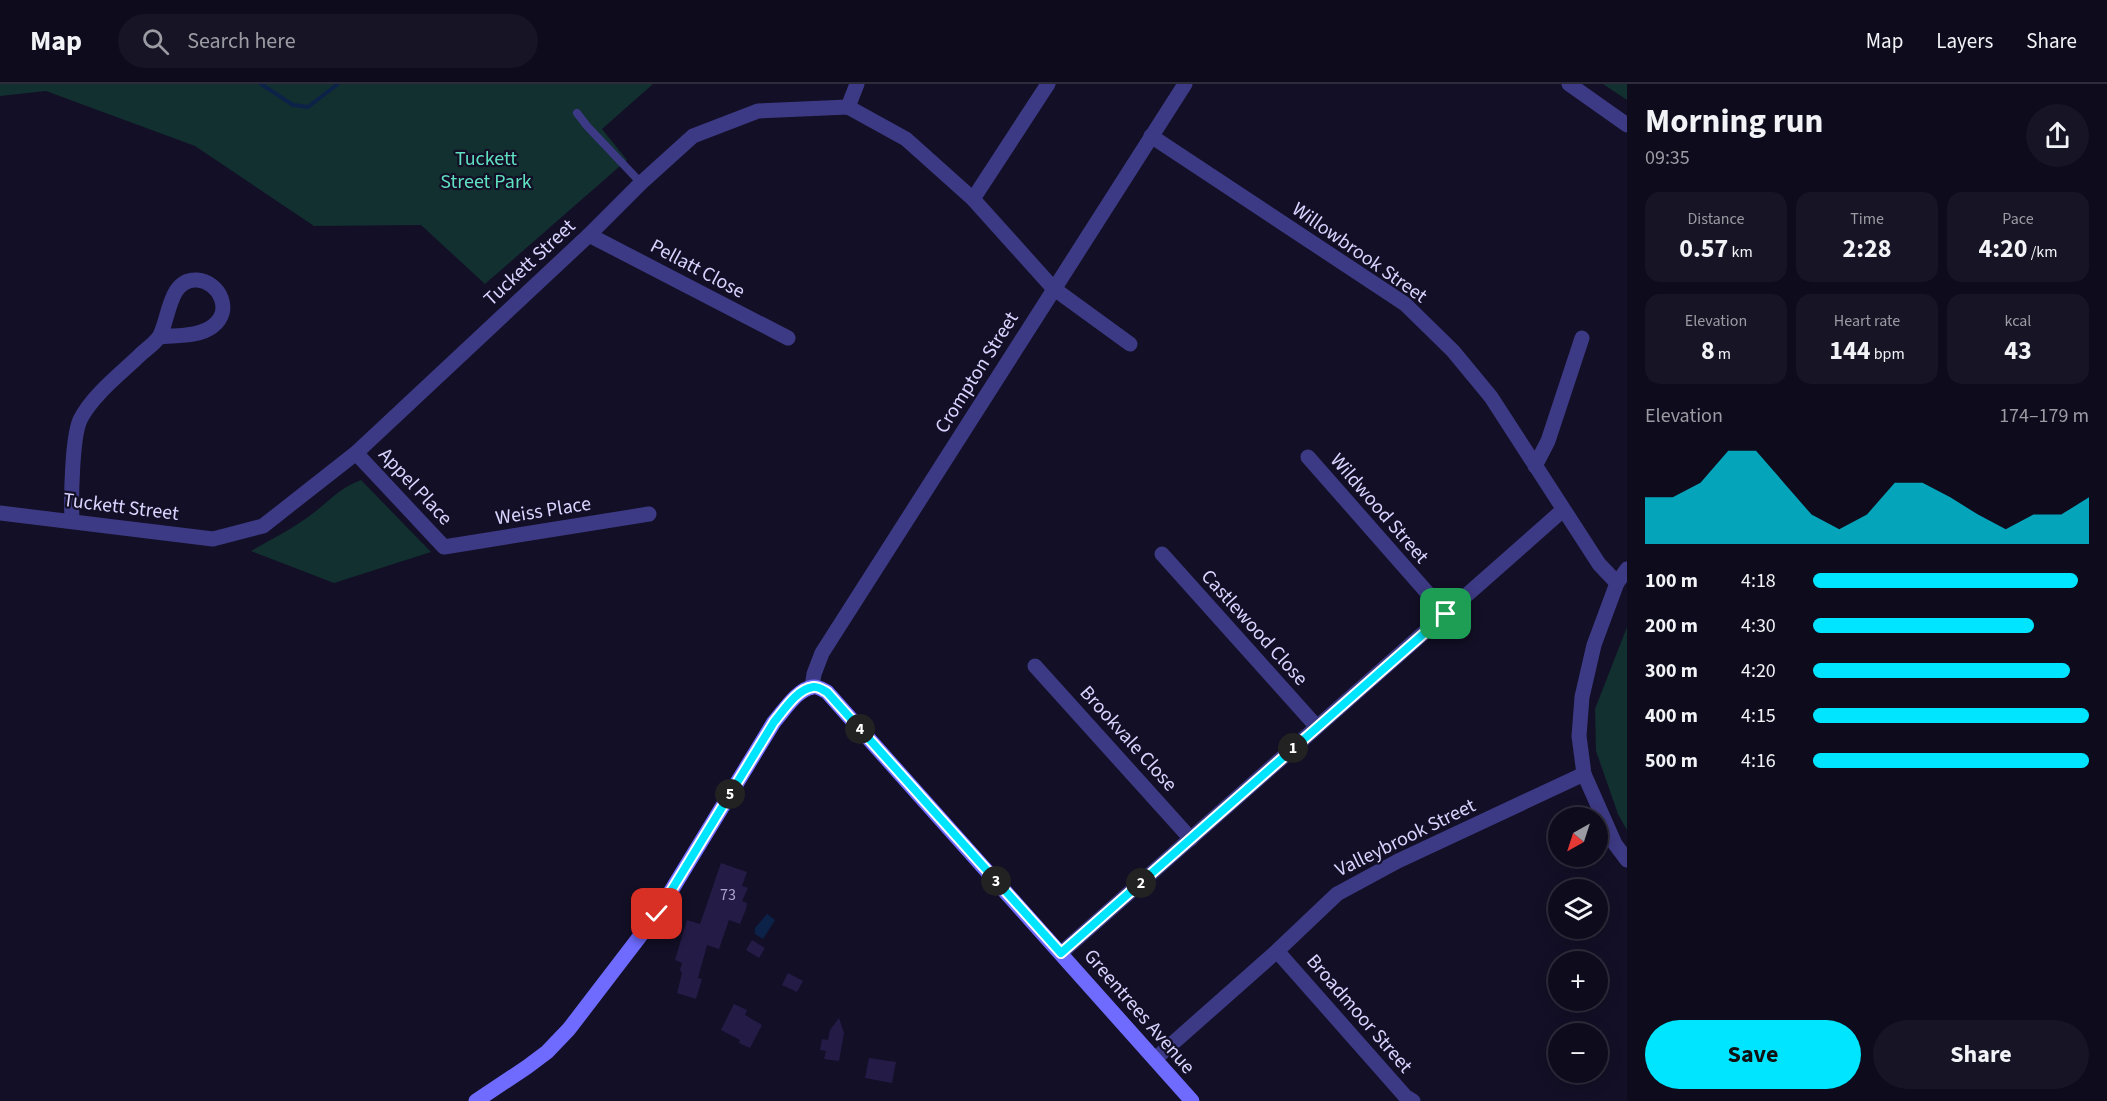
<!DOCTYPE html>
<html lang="en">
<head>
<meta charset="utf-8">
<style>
	body { margin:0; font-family:"Source Sans 3",sans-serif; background:#171425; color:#f1f3f6; height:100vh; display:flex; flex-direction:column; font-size:22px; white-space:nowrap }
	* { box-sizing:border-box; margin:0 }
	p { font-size:20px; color:#9b9ba3 }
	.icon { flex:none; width:33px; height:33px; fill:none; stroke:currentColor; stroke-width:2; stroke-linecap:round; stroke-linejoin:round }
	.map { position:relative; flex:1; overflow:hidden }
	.details { display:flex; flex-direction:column; background:#0e0b1c; width:480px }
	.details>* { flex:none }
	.needle { width:39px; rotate:219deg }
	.fabs { position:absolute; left:1548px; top:723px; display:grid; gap:12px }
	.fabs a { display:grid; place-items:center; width:60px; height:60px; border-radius:50%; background:#0e0b1c; box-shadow:0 3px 15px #0003,0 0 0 2px #2e2b3b; font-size:30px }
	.pin { position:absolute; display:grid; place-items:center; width:51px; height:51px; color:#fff; margin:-26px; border-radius:12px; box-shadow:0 3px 9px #0006 }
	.km { position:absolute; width:30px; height:30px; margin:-15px; border-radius:50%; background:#222; color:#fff; font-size:16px; line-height:30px; text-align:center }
	.round { display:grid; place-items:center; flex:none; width:63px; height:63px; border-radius:32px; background:#171425 }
	.overview { display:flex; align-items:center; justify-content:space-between; height:102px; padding:0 18px }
	h1 { font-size:33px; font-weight:700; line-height:45px }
	.metrics { display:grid; grid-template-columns:repeat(3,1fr); gap:9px; height:102px; padding:6px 18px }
	.metrics div { display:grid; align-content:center; border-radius:15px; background:#171425; text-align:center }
	.metrics b { font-size:26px; font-weight:700 }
	.metrics small { font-size:16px; font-weight:400 }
	.metrics p { font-size:16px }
	.chart { height:168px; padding:12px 18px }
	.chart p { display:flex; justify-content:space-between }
	.chart svg { width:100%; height:108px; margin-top:6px; fill:#00e5ff; opacity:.7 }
	.cta { display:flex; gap:12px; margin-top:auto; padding:12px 18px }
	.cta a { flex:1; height:69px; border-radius:36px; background:#00e5ff; color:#111; font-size:24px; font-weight:700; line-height:69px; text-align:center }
	.cta a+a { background:#171425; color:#f1f3f6 }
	ul { padding:0 18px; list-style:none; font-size:20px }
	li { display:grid; grid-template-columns:96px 72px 1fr; align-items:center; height:45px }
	li i { height:15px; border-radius:8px; background:#00e5ff }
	header { display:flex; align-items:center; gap:36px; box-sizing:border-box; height:84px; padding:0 30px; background:#0e0b1c; border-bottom:2px solid #2e2b3b }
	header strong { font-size:28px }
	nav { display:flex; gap:33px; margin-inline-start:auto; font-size:21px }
	.search { width:420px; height:54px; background:#171425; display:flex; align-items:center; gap:15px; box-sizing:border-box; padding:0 21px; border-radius:33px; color:#9b9ba3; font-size:22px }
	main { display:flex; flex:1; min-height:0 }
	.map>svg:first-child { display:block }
</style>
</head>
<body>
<header>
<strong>Map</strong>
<div class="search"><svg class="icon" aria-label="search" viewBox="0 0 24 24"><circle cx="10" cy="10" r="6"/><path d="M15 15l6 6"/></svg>Search here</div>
<nav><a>Map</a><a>Layers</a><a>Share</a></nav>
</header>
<main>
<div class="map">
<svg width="1627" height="1017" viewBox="0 0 1627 1017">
	<rect width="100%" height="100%" fill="#130f26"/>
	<g fill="#12302f">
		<polygon points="0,0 653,0 602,45 627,76 485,200 421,141 314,142 195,62 46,7 0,12"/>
		<polygon points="1603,0 1627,0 1627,16"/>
		<path d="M361,396L431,468L334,499L251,467C270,456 290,446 308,433C328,419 337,405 361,396Z"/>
		<polygon points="1627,543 1627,746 1618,730 1596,667 1595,625"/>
	</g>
	<polygon fill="#0c2248" points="767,830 775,836 763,855 755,850 755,844"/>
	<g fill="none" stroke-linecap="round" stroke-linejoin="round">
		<polyline stroke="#0c2248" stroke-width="4" points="261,0 293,21 308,23 338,0"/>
	</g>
	<g fill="#241b47">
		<polygon points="721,779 747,788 742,802 748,804 742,817 747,819 746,825 740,840 729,836 719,865 707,861 698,894 702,895 696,915 677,909 682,889 680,886 682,879 675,876 687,836 700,840"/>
		<polygon points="752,856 765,864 759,874 746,866"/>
		<polygon points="788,889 803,897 797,908 782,901"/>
		<polygon points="734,920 747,926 745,931 762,941 750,964 739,959 740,956 721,946"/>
		<polygon points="839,934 844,949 839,977 824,975 826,967 820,966 822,955 828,956 830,946"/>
		<polygon points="869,974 896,978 892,999 865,994"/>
	</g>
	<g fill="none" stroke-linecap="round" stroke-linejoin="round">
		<polyline stroke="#3d3a85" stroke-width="8" points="577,29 587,42 641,99"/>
		<g stroke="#3d3a85" stroke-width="15">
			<polyline points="1569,0 1627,41"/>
			<polyline points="848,23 857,0"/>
			<polyline points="1151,52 1405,220 1453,267 1491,313 1599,480 1617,499"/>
			<polyline points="973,115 1048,0"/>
			<polyline points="589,151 788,254"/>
			<polyline points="356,369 444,463 649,430"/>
			<polyline points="1308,373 1446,530"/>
			<polyline points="1535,382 1548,357 1582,254"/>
			<polyline points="0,429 213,455 263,442 356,369 589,151 641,99 693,52 758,27 848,23 906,55 973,115 1053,204 1130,260"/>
			<path d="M72,436C71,415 72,354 80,336C92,311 123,288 142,269C148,264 155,259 159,253C169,238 168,194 197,196C220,198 233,227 213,242C199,253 176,251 159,253"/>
			<polyline points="1162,470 1317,643"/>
			<polyline points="1627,485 1617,499 1594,561 1582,613 1579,652 1584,690 1615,760 1627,776"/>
			<polyline points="1035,582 1191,755"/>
			<polyline points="812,603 814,590 822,569 1185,0"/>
			<polyline points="1277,867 1405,1012 1413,1017"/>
			<polyline points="1061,869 1563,426"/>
			<polyline points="1155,975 1277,867 1337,810 1398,777 1584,690"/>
		</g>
		<path stroke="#6f6bff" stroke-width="15" d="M476,1017L527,983L547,968L569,945L657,830L774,638C784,627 797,605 813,603C818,602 823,606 827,608L1192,1017"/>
	</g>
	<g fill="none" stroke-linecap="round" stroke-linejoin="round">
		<g stroke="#fff" stroke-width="12">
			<path id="route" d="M657,830L774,638C784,626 797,605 813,603C818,602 823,606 827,608L1061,869L1446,530"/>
		</g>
		<use href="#route" stroke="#00e5ff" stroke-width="8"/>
	</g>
	<g text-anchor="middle" stroke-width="4.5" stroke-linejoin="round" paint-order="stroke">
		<g font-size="16" fill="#aca6d1">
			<text x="728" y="816">73</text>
		</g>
		<g font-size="20" fill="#5fe0c0" stroke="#130f26">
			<text x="486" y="81">Tuckett<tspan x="486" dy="23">Street Park</tspan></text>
		</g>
		<g font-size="20" fill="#d9d4ff" stroke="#130f26">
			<text transform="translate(1360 168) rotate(35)" y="7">Willowbrook Street</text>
			<text transform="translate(529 178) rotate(-43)" y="7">Tuckett Street</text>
			<text transform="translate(698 184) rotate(28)" y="7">Pellatt Close</text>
			<text transform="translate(976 288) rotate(-58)" y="7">Crompton Street</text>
			<text transform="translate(416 402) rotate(47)" y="7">Appel Place</text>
			<text transform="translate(121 422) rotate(7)" y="7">Tuckett Street</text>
			<text transform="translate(1380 424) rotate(49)" y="7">Wildwood Street</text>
			<text transform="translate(543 426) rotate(-9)" y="7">Weiss Place</text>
			<text transform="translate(1255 543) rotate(48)" y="7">Castlewood Close</text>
			<text transform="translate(1129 654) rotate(48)" y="7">Brookvale Close</text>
			<text transform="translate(1405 753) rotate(-26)" y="7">Valleybrook Street</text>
			<text transform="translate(1140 927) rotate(49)" y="7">Greentrees Avenue</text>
			<text transform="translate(1360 929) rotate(49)" y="7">Broadmoor Street</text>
		</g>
	</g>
</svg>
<div class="fabs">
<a><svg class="needle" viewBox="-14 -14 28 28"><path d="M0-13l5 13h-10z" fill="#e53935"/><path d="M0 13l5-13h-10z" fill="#9b9ba3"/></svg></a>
<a><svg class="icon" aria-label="layers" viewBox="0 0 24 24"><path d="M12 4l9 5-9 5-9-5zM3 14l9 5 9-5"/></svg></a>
<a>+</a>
<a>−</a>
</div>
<div class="pin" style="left:1446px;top:530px;background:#1e9e55"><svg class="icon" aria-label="arrive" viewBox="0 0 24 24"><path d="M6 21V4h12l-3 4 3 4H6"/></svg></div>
<div class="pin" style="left:657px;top:830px;background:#d93025"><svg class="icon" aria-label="check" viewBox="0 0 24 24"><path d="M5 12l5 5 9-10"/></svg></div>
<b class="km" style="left:1293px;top:664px">1</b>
<b class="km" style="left:1141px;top:799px">2</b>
<b class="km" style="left:996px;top:797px">3</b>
<b class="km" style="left:860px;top:645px">4</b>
<b class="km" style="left:730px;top:710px">5</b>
</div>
<section class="details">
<div class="overview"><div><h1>Morning run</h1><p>09:35</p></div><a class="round"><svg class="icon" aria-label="share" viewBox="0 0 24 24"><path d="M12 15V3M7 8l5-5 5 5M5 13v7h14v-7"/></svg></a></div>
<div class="metrics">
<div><p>Distance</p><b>0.57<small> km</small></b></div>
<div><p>Time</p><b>2:28</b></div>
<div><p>Pace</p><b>4:20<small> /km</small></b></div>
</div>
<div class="metrics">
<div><p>Elevation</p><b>8<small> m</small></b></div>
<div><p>Heart rate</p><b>144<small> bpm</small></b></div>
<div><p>kcal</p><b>43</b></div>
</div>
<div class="chart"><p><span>Elevation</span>174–179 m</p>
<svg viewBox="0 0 160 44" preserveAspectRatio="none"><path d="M0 44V25L10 25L20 19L30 6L40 6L50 19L60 32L70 38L80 32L90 19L100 19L110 25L120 32L130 38L140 32L150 32L160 25V44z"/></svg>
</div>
<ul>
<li><b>100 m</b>4:18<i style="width:96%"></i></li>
<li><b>200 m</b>4:30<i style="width:80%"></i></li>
<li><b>300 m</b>4:20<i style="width:93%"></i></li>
<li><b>400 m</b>4:15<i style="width:100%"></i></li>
<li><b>500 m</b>4:16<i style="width:100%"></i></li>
</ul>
<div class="cta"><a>Save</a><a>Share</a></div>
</section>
</main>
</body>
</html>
